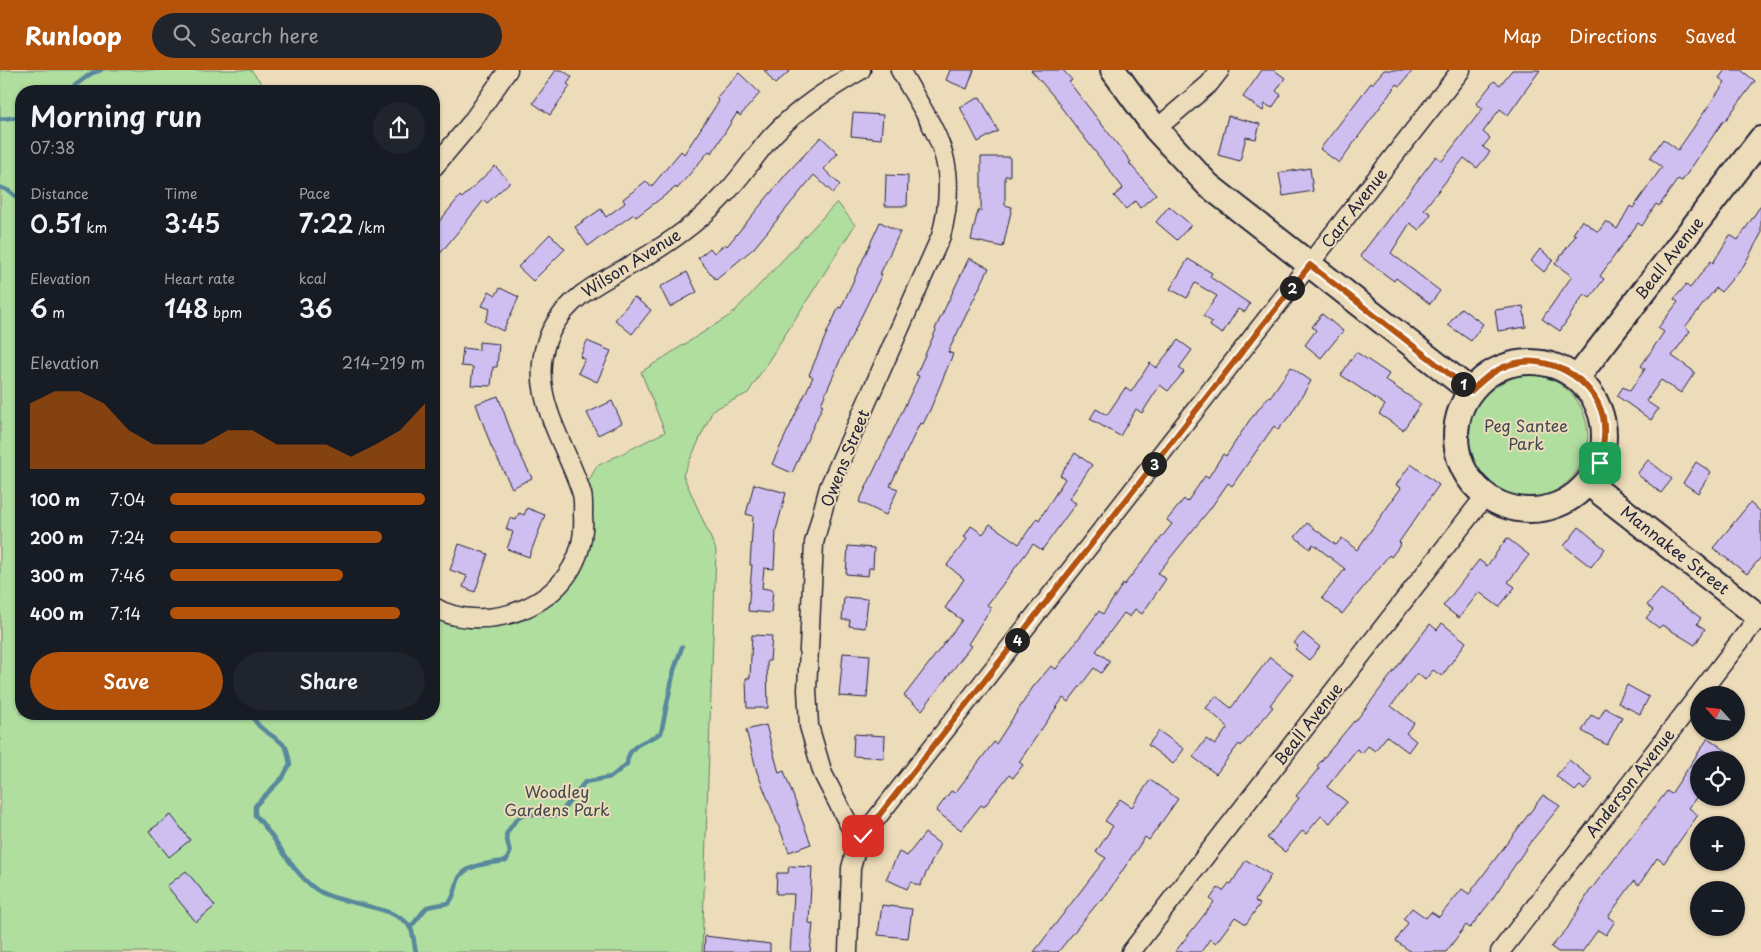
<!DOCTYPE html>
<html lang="en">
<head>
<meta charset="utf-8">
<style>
	body { margin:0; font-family:"Playpen Sans",sans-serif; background:#20242c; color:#f1f3f6; height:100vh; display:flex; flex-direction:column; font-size:19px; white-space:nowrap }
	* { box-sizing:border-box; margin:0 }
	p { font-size:16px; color:#9ea1a6 }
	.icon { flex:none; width:28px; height:28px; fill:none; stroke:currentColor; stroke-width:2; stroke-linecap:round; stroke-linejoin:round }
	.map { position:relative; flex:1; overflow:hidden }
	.drawer { position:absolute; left:15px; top:15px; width:425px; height:635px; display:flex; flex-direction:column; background:#171b24; border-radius:20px; box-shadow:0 1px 4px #0004 }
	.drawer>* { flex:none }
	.needle { width:32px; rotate:297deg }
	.fabs { position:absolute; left:1690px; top:616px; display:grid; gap:10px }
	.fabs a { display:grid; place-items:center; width:55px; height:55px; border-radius:50%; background:#171b24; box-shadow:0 1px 4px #0004; font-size:25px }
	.pin { position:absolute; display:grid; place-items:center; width:42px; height:42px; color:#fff; margin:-21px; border-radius:10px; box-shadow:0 2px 8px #0006 }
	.km { position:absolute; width:25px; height:25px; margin:-12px; border-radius:50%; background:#222; color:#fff; font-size:14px; line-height:25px; text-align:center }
	.round { display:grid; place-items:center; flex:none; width:52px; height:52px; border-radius:26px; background:#20242c }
	.headline { display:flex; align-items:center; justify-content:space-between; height:85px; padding:0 15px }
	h1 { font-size:28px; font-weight:600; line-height:38px }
	.metrics { display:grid; grid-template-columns:repeat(3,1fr); gap:8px; height:85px; padding:5px 15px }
	.metrics div { display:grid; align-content:center }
	.metrics b { font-size:25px; font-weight:600 }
	.metrics small { font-size:14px; font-weight:400 }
	.metrics p { font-size:14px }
	.chart { height:140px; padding:10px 15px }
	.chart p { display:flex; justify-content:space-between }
	.chart svg { width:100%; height:90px; margin-top:5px; fill:#b45309; opacity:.7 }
	.action { display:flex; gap:10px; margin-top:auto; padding:10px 15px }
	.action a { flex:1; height:58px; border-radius:30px; background:#b45309; color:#fff; font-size:20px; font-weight:600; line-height:58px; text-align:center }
	.action a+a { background:#20242c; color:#f1f3f6 }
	ul { padding:0 15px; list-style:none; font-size:16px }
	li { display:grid; grid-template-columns:80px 60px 1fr; align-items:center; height:38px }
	li i { height:12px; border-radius:6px; background:#b45309 }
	header { display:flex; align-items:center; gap:30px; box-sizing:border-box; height:70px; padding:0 25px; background:#b45309; color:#fff }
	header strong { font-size:24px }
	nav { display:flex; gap:28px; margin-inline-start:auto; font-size:18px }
	.search { width:350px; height:45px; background:#20242c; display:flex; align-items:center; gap:12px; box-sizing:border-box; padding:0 18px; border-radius:28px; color:#9ea1a6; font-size:19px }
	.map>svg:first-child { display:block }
</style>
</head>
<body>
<header>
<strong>Runloop</strong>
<div class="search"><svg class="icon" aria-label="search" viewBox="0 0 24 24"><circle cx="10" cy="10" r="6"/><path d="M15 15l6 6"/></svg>Search here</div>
<nav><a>Map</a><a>Directions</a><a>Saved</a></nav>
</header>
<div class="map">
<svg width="1761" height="882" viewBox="0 0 1761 882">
	<rect width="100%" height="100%" fill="#eddcb9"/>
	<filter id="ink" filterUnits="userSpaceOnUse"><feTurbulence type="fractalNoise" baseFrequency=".02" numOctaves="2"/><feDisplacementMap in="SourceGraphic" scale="10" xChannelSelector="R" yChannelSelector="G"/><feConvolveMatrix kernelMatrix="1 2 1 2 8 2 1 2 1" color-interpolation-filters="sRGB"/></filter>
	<g filter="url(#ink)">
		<g fill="#afde9e" stroke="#68806c">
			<polygon points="0,0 251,0 268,21 21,21 21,644 434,644 434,537 508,545 565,508 582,423 597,396 665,362 641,302 732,244 837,132 855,155 748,323 713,340 683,405 716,480 702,882 0,882"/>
			<circle cx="1526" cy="366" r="62"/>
		</g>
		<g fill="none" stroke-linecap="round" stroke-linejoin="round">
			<g stroke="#59889c" stroke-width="4.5">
				<polyline points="67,21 92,3 101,0"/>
				<polyline points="0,49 21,47"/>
				<polyline points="0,117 9,121 21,131"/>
				<path d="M252,644C258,663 278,665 286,678C288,682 289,690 290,694L283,707L255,736V745C277,768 291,802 317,820C339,835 400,835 411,859C414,866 414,875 416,882"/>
				<path d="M410,858L427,837L449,833C455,826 455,818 458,810C464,794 492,793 506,791L510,783L506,765C524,731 533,750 559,745L585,712L611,707L627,694C628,673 647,672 661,663L674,600L682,577"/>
			</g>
		</g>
		<g fill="#cebff0" stroke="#22223b">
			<polygon points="556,0 562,0 572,7 567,14 570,16 550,45 533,33"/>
			<polygon points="764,0 791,0 775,14"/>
			<polygon points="950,0 974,0 967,19 946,10"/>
			<polygon points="1031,0 1063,0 1072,10 1069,12 1131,92 1129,93 1156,124 1140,138 1135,131 1126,139 1114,126 1123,118 1120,114 1060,36 1061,35"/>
			<polygon points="1262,0 1274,0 1285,8 1276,21 1281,25 1272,38 1265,34 1263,41 1243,27"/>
			<polygon points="1384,0 1413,0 1400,16 1397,14 1339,93 1320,79 1371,13 1372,14"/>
			<polygon points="1512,0 1540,0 1508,45 1500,39 1483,62 1490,68 1483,77 1490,82 1477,98 1464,88 1424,139 1431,144 1419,160 1410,153 1391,183 1440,221 1430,234 1396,208 1394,211 1360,186 1436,86 1442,91 1483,38 1476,34 1494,11 1500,15"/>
			<polygon points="1725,0 1741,0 1755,11 1725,51 1724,50 1682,111 1678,109 1659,136 1656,134 1642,156 1638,153 1600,206 1604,209 1590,228 1584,224 1560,261 1542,249 1572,206 1555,194 1576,165 1573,164 1582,150 1598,162 1606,151 1617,159 1630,136 1633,138 1662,97 1650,88 1663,69 1678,80 1725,12 1719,8"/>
			<polygon points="739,3 760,23 740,46 737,43 712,83 709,81 677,119 676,117 636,147 634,144 588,176 575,157 601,139 606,147 625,133 623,129 646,111 651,117 681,81 684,84 719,31 716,28"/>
			<polygon points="980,27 998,61 978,72 960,37"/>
			<polygon points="853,43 883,45 881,69 851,66"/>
			<polygon points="1228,46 1260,54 1256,69 1246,67 1240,91 1218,85"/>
			<polygon points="821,67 838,83 824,99 840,115 833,123 814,105 754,178 716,210 698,188 710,178 714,183 725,174 727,176 787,103"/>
			<polygon points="981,87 1010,87 1010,106 1005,106 1005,135 1012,137 1003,177 971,170 978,140 981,141"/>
			<polygon points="495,96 510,112 487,133 484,130 434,191 434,158 460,126 462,128"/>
			<polygon points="1310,98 1313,121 1283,126 1279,103"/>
			<polygon points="886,105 908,106 907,136 885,136"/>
			<polygon points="1761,135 1761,164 1744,195 1721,222 1716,218 1685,257 1690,261 1672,286 1695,302 1681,323 1661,310 1646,331 1658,339 1651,350 1617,326 1623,317 1630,321 1645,299 1641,296 1664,262 1658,258 1678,232 1674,229 1686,215 1690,218 1711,191 1713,193 1730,165 1738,170"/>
			<polygon points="1169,136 1191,155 1177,170 1156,152"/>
			<polygon points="880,152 900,162 880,204 882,204 841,288 821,334 823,335 792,403 772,394 813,307 809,305 828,260 839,237 841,238"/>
			<polygon points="550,164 565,179 533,211 518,197"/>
			<polygon points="1540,179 1553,190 1544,202 1531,191"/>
			<polygon points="969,188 989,198 948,282 953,284 930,340 923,354 920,353 890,416 898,419 886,445 859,432 919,306 916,305 936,260 935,259"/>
			<polygon points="1188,189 1212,203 1210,207 1250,234 1245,242 1238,239 1222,264 1210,256 1212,252 1203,246 1217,226 1195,213 1187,228 1170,219"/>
			<polygon points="687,202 697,222 670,237 660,217"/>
			<polygon points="500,218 519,227 503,261 485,252 490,239 482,236 489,221 496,225"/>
			<polygon points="634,227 651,240 632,264 615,250"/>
			<polygon points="1523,236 1526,257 1498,261 1495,240"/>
			<polygon points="1461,238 1483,254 1471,271 1448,255"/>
			<polygon points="1322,244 1343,261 1321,288 1305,275 1316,260 1312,257"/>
			<polygon points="1178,270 1192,280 1179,298 1184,302 1168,321 1160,315 1142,343 1136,339 1120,366 1090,349 1096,339 1107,345 1125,318 1131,322 1150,293 1156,298"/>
			<polygon points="587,271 611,281 597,312 578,303 585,289 580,287"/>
			<polygon points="479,272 499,274 497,297 493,297 491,316 471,315 473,297 461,296 463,278 479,280"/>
			<polygon points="1356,282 1389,304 1385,310 1421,334 1403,360 1379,344 1385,335 1341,305"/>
			<polygon points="1291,297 1311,311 1291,344 1278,360 1274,356 1232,416 1228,413 1210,439 1158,503 1166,509 1142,544 1135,539 1130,547 1124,543 1096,581 1110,591 1101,603 1094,598 1068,632 1063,628 1019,692 1023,695 1013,708 1009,705 984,737 981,735 961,760 936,741 951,721 955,723 994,672 996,674 1033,617 1051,596 1056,599 1099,541 1103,544 1123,514 1124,515 1172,454 1167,450 1184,429 1187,432 1205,406 1208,408 1223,384 1226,386 1249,351 1269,326 1270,327"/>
			<polygon points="498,326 517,378 532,408 512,418 491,376 476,334"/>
			<polygon points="612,331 622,353 598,365 587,343"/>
			<polygon points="1075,383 1092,395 1069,429 1076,433 1042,480 1033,474 987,535 991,538 968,574 971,576 922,640 904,626 962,550 945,538 964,509 947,495 967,469 964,467 971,456 983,464 990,454 1019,474 1037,448 1039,450 1065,409 1060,405"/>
			<polygon points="1648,390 1672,409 1661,423 1637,404"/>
			<polygon points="1696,392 1711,402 1698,423 1683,413"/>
			<polygon points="1411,394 1439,415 1399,472 1401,474 1391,487 1389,485 1342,544 1322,528 1345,499 1313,474 1310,479 1295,467 1307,453 1336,475 1342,468 1357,480 1401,418 1396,415"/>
			<polygon points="754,414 786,423 776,460 774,499 764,498 762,518 773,520 771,543 748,541 752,495 750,495 753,446 746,444"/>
			<polygon points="1750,433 1761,442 1761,487 1747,504 1713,478"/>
			<polygon points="527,438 545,445 529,487 507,479 513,462 506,459 510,448 516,450 519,443 524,445"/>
			<polygon points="1579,457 1605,479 1591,497 1564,476"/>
			<polygon points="1507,468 1529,485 1508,512 1515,517 1499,537 1479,522 1459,548 1443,536 1479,490 1487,496"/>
			<polygon points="459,474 488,484 475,522 463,517 467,506 450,500"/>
			<polygon points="848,476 874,478 873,498 869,498 868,506 846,504"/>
			<polygon points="1661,519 1701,548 1697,554 1705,559 1695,575 1662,555 1659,558 1646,548 1653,540 1647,535"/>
			<polygon points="844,527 868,529 865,558 849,556 850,550 842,550"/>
			<polygon points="1442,553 1466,572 1442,606 1433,600 1425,610 1417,603 1391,636 1414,653 1406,663 1416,671 1408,682 1387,666 1375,681 1368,676 1362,683 1357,679 1327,717 1347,732 1330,753 1321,746 1306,764 1302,761 1285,782 1267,768 1299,728 1296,726 1319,698 1317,696 1354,651 1355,652 1430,554 1437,560"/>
			<polygon points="1303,563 1320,577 1309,590 1295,579 1298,576 1294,573"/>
			<polygon points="752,565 772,566 770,591 767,591 768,638 747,638 746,608 750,608"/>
			<polygon points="843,583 870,585 867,628 839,626"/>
			<polygon points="1270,587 1293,605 1270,635 1273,637 1241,676 1239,674 1216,704 1193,687 1206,669 1215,675 1228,657 1206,638 1216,626 1231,638"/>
			<polygon points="1627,615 1649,627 1640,644 1618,633"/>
			<polygon points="1605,638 1622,647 1607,675 1582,661 1591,645 1599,649"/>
			<polygon points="766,655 779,703 784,701 811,774 789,782 757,702 746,660"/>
			<polygon points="1159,661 1184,679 1173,694 1148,675"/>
			<polygon points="854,664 885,666 884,688 853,686"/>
			<polygon points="1708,668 1728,682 1723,690 1699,690 1699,723 1689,738 1698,745 1664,793 1657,788 1639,815 1634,811 1608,847 1615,851 1606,865 1598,860 1582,882 1558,882 1551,877 1567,859 1589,822 1667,721 1671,724"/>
			<polygon points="1569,690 1593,709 1584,720 1580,716 1575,721 1556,706"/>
			<polygon points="1150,710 1178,729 1149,770 1145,767 1102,831 1100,830 1058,882 1034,882 1106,788 1096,782 1113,756 1105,751 1120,729 1132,737"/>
			<polygon points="1543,725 1560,736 1529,774 1491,831 1470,858 1466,855 1446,882 1411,882 1396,871 1408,853 1403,849 1412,838 1426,848 1431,842 1439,847 1462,819 1469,824"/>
			<polygon points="171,745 190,770 169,787 149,761"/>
			<polygon points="925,763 940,774 920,816 911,812 907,819 886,809 899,782 907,786"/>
			<polygon points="1246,790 1271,805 1255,831 1260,834 1246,854 1235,847 1216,873 1210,869 1201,882 1175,882 1214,832 1210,829 1218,818 1223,821 1229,813 1231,814"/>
			<polygon points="789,796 812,797 809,853 813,854 810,882 790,882 794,824 776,824 777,803 788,803"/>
			<polygon points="186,801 215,836 196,852 167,816"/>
			<polygon points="882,835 912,839 908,868 878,865"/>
			<polygon points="705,866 770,874 770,882 704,882"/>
		</g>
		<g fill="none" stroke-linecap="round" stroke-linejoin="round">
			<g stroke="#22223b" stroke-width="21">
				<g id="street">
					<polyline points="1156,59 1209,14 1220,0"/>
					<polyline points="434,97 471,53 508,0"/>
					<path d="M434,537C458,552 495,551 521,540C561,524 586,490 583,445C583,437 584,428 581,421C564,369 523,317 551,261C572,219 616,206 653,182C679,166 705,146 726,123C743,105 756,84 772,66C798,38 829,19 861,0"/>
					<polyline points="858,772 1461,0"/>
					<path d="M848,882L851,798L858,772L823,704L809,656L807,620L814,473L829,417L941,166C961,89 936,64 900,0"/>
					<polyline points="1131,882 1485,426"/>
					<polyline points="1500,882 1761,544"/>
				</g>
			</g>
			<g stroke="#22223b" stroke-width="28">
				<g id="secondary">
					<polyline points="1113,0 1156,59 1208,115 1471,321"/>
					<circle cx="1530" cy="366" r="74"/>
					<polyline points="1577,308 1761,69"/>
					<polyline points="1588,413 1761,548"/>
				</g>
			</g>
			<use href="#street" stroke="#eddcb9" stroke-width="18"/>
			<use href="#secondary" stroke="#eddcb9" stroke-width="24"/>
		</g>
	</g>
	<g fill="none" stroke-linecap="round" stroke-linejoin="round" filter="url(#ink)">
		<g stroke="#fff" stroke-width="10">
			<path id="route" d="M863,766L1310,195L1471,321C1483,310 1493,300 1509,295C1547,282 1594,308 1603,347C1606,363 1603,377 1600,393"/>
		</g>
		<use href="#route" stroke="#b45309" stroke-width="6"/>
	</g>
	<g text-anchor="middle" stroke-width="4" stroke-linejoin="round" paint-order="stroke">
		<g font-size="16" fill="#22223b" stroke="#eddcb9">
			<text transform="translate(1354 138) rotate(-52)" y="6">Carr Avenue</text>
			<text transform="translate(1669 188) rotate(-52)" y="6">Beall Avenue</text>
			<text transform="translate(631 193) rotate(-32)" y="6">Wilson Avenue</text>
			<text transform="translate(845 388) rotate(-68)" y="6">Owens Street</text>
			<text transform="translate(1675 480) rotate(38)" y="6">Mannakee Street</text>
			<text transform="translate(1308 654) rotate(-52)" y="6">Beall Avenue</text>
			<text transform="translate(1630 713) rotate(-52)" y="6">Anderson Avenue</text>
		</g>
		<g font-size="16" fill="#3e484f" stroke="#eddcb9">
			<text x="1526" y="362">Peg Santee<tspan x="1526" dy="18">Park</tspan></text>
			<text x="557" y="728">Woodley<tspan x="557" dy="18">Gardens Park</tspan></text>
		</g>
	</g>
</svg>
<div class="fabs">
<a><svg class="needle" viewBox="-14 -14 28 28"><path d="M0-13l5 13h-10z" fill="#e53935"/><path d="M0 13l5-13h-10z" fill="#9ea1a6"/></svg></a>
<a><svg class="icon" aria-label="locate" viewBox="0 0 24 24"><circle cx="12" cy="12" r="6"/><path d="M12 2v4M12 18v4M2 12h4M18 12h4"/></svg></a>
<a>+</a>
<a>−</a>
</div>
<div class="pin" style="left:1600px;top:393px;background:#1e9e55"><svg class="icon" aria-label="arrive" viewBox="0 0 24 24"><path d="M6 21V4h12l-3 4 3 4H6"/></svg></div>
<div class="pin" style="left:863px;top:766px;background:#d93025"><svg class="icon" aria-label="check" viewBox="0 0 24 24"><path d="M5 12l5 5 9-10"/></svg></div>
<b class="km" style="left:1463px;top:314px">1</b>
<b class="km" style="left:1292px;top:218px">2</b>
<b class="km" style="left:1154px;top:394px">3</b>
<b class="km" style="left:1017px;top:570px">4</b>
<section class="drawer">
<div class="headline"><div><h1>Morning run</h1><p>07:38</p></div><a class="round"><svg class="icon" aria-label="share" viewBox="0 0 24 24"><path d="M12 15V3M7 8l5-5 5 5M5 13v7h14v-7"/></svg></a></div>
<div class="metrics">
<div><p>Distance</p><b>0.51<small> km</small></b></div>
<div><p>Time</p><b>3:45</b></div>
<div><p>Pace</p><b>7:22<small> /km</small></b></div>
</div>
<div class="metrics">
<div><p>Elevation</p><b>6<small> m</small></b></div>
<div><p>Heart rate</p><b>148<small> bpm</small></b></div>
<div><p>kcal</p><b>36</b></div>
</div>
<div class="chart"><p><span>Elevation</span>214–219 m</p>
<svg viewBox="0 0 160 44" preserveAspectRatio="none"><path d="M0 44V12L10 6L20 6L30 12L40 25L50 32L60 32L70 32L80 25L90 25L100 32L110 32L120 32L130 38L140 32L150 25L160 12V44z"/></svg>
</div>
<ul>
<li><b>100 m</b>7:04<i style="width:100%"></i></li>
<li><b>200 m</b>7:24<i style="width:83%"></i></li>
<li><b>300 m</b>7:46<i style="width:68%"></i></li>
<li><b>400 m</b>7:14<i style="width:90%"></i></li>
</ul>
<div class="action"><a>Save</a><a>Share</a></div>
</section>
</div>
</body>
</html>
